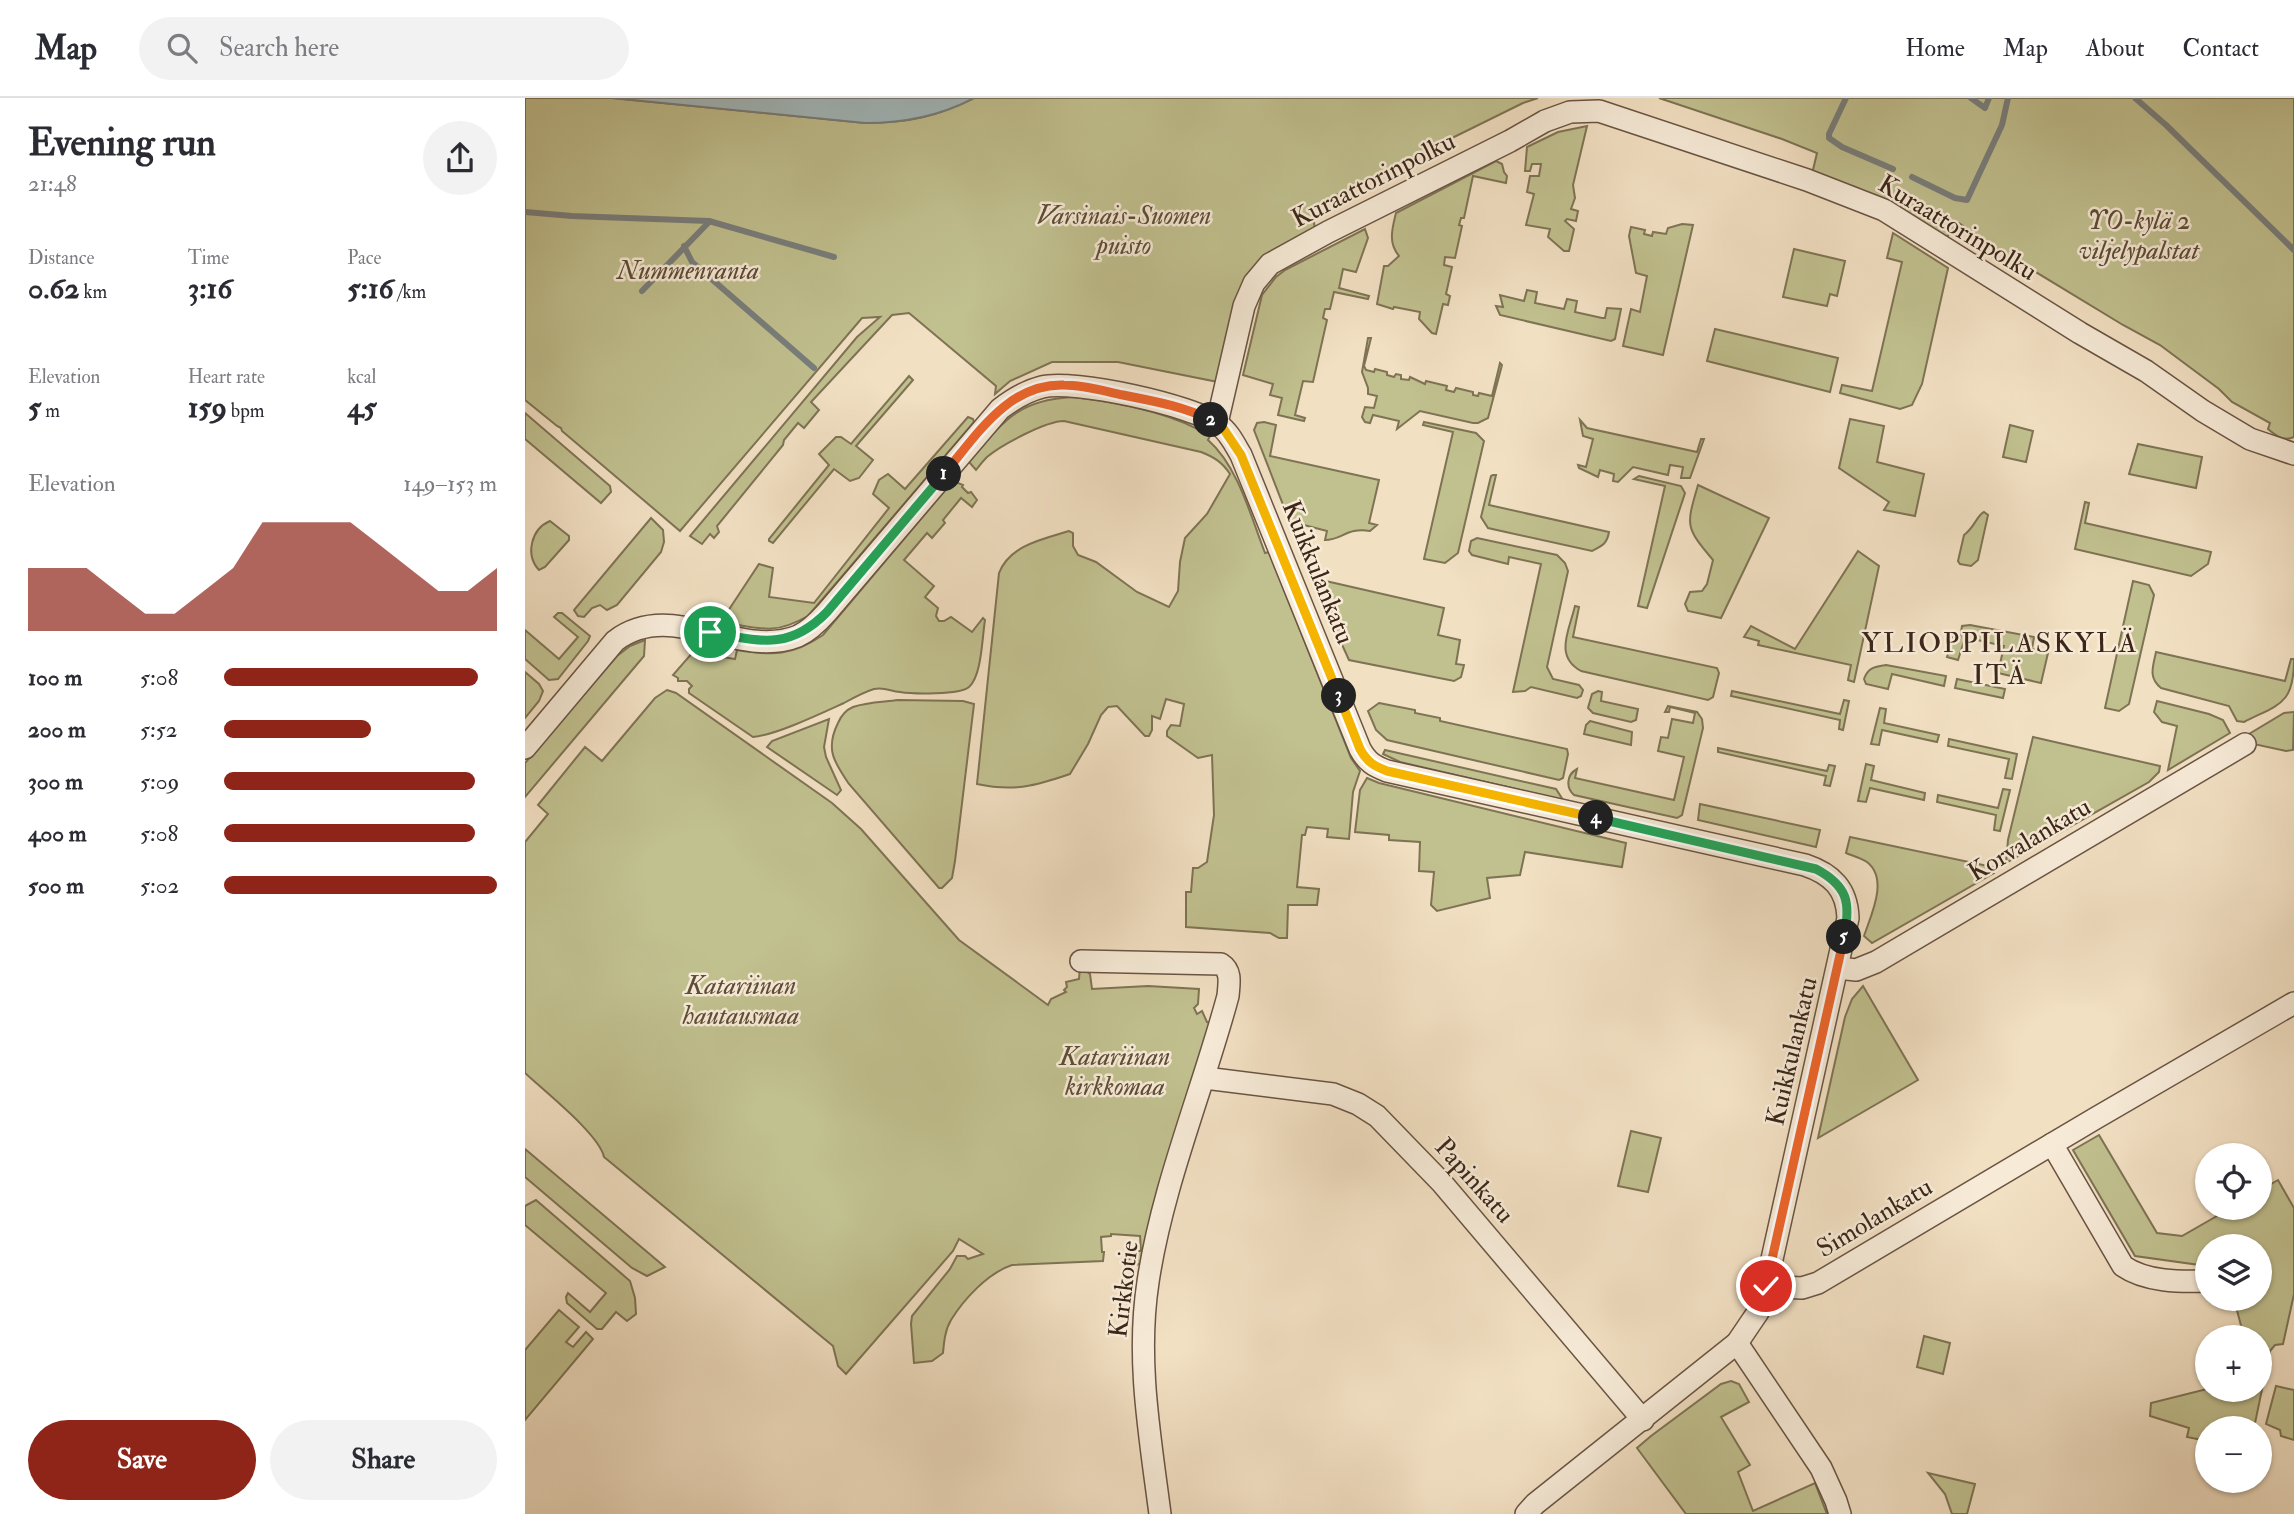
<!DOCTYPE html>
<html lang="en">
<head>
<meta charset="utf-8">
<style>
	body { margin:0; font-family:"IM FELL Double Pica",serif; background:#f2f2f3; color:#2b2b33; height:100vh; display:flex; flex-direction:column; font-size:26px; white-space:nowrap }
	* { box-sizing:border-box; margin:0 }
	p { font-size:23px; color:#7c7c81 }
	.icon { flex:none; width:38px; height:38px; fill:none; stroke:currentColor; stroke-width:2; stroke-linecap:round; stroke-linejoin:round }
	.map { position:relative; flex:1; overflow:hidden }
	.drawer { display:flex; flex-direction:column; background:#fff; width:525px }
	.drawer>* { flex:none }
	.controls { position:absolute; left:1670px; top:1045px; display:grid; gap:14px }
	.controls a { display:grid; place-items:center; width:77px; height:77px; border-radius:50%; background:#fff; box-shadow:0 2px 5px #0004; font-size:35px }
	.pin { position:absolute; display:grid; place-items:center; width:60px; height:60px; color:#fff; margin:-30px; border:4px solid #fff; border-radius:50%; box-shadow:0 2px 7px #0007 }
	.km { position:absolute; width:35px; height:35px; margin:-18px; border-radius:50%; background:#222; color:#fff; font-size:19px; line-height:35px; text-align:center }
	.round { display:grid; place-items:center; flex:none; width:74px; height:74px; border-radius:37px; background:#f2f2f3 }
	.overview { display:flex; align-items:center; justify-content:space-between; height:119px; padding:0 28px }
	h1 { font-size:38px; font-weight:700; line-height:52px }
	.stats { display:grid; grid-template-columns:repeat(3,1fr); gap:10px; height:119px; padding:7px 28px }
	.stats div { display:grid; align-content:center }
	.stats b { font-size:30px; font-weight:700 }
	.stats small { font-size:19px; font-weight:400 }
	.stats p { font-size:19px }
	.chart { height:196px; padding:14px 28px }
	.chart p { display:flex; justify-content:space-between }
	.chart svg { width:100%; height:126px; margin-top:7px; fill:#8f2418; opacity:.7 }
	.action { display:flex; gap:14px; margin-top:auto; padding:14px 28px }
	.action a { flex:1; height:80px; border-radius:42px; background:#8f2418; color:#fff; font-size:28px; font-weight:700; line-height:80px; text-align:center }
	.action a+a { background:#f2f2f3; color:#2b2b33 }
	ul { padding:0 28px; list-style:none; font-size:23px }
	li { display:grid; grid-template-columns:112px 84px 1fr; align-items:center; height:52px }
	li i { height:18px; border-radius:9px; background:#8f2418 }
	header { display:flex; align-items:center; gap:42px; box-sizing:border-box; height:98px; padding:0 35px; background:#fff; border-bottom:2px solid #e1e1e2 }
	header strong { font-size:33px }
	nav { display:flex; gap:38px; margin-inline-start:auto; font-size:24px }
	.search { width:490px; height:63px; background:#f2f2f3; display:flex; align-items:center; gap:18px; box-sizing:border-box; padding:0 24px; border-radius:38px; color:#7c7c81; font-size:26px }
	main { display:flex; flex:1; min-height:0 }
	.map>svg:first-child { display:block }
</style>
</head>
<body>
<header>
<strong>Map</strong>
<div class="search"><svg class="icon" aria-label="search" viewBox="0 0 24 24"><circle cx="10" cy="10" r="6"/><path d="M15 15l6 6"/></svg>Search here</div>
<nav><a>Home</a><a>Map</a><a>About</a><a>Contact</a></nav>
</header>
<main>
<section class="drawer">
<div class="overview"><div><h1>Evening run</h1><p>21:48</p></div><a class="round"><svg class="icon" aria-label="share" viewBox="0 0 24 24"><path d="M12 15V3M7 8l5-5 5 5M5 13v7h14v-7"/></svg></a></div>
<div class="stats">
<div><p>Distance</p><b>0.62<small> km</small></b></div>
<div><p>Time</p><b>3:16</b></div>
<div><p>Pace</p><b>5:16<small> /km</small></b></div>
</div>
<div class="stats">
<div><p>Elevation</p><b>5<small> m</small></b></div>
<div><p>Heart rate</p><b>159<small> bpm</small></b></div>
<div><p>kcal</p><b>45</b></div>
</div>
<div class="chart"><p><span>Elevation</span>149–153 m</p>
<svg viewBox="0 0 160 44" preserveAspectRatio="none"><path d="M0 44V22L10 22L20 22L30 30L40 38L50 38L60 30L70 22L80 6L90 6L100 6L110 6L120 14L130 22L140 30L150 30L160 22V44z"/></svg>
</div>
<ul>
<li><b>100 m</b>5:08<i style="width:93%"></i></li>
<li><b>200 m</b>5:52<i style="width:54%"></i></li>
<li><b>300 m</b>5:09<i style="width:92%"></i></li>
<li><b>400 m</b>5:08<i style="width:92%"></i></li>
<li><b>500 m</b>5:02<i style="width:100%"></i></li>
</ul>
<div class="action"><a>Save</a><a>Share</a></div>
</section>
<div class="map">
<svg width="1769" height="1416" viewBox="0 0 1769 1416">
	<rect width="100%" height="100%" fill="#f2e0c3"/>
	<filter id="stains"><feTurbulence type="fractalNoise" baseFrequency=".00286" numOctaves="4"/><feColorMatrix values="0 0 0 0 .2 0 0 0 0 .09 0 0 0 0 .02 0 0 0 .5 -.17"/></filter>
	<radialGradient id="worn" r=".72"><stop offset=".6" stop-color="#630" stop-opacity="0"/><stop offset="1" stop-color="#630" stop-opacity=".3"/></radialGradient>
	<g fill="#c1c08f" stroke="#7e7354" stroke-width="2">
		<path d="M0,0H87L340,25C384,25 410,19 449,0H1013L998,5L787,109L790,132L749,153L693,284L593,264H527L485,283L470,296L471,288L384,215L367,217L286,304L294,312L279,330L273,325L259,342L258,347L192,428L194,434L189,440L185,436L177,446L165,438L332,239L355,219L337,220L155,433L37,333L36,330L32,328L0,302Z"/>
		<path d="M1134,0H1769V339C1759,344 1750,337 1743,331L1745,325L1707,304L1694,291L1635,247L1598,227L1463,145L1434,125L1420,141L1287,76L1292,55L1257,41Z"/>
		<polygon points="1062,28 1048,87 1050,100 1046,111 1053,113 1051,123 1042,121 1040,123 1049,131 1044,153 1039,153 1023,139 1025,131 1001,127 1009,96 1002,94 1005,78 1014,78 1016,66 1007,66 1005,73 1000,73 1002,49 1033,34"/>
		<path d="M971,63L977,66L979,74L982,78L981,85L948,78L939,120H936L934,127L937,128L930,160L920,159L919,167L927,169L921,196L925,198L923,207L918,206L911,236L907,235L894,221L895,214L869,209L868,211L852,206L859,168H863L874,158C863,145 867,131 871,115Z"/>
		<polygon points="1157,126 1168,127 1138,257 1098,248 1106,211 1115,214 1122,178 1111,175 1104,138 1106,129 1120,132 1119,136 1127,138 1128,134 1141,136 1143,130"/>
		<polygon points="840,131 843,140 831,174 818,171 814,190 844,198 843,201 809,194 805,211 800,211 798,220 802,222 788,284 778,283 770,317 780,320 779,323 753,317 757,300 745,297 748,286 718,277 737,197 751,179 760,172"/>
		<polygon points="1368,135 1423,170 1397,286 1387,307 1375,311 1315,295 1317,287 1347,293 1377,164 1362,160"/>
		<polygon points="1269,151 1320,163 1312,198 1305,196 1302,208 1258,199"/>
		<polygon points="1002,192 1012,194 1010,205 1039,211 1042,201 1052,203 1050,214 1077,220 1080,220 1082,210 1096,211 1090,241 1086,243 975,217 971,208 978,209 975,197 999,203"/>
		<polygon points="1190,231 1313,260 1305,294 1182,263"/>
		<polygon points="843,240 846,240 839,268 841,272 849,274 850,271 862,274 862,277 869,279 871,276 876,277 876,281 884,282 885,279 900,286 901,283 922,288 921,292 929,294 931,290 948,294 948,297 953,298 954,295 967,298 975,265 977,267 963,320 953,325 948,325 895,313 872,331 874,323 848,317 845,325 840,324 837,319 840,309 849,310 852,298 843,296 843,290 837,274"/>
		<polygon points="384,278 388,282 331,348 348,362 334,380 325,383 309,371 248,445 244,443 244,441 304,367 294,356 311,339 316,339 326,346"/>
		<path d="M548,299C591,304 648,315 685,338L683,342C713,368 726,419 740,455L744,454L826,660L835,673L828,694L824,741L802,739L803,731L782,729L780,737H777L772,789L794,791L792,807H763L762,840H754L745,835L661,829V794H666L668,770H673L682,764L689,717L687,657L673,660L642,638V633L646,627L655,628L659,606L641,601L635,621L627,618V632L624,638H620L592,608L583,609L576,617L563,646L545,676C510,688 489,694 452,686L474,475C485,447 518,441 544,433L548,435V448L553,457L571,464L612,494L644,509L653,493L655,464L660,440L682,416L705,376C697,364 689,359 676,354L539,323C521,323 476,347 462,359C458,363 454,368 451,372L444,364C478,324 491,302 548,299Z"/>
		<polygon points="0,315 85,388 86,394 76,405 0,341"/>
		<path d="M443,319L448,321L449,324L283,518C253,535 240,532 208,526L203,518V513L234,466L248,470L244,499L289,505L364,410L348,396L354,382L363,376L380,391Z"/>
		<polygon points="1325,321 1359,328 1352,364 1399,376 1390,418 1359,412 1364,404 1314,370"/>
		<polygon points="1055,322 1062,330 1172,354 1176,341 1179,341 1165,380 1156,380 1158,369 1145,367 1143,377 1108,369 1093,384 1088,383 1089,376 1075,372 1073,379 1054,370 1053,367 1061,369 1068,341 1058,338"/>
		<path d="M739,324L751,327L745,358L854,382L844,425L852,427L845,433C822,429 817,442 800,442L802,433L775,426L772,435H769L729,332L732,325Z"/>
		<polygon points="899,324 951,335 959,343 933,455 920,465 899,461 928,334 898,327"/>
		<polygon points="1485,327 1508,333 1501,364 1478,359"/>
		<polygon points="1613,346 1677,359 1671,390 1604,376"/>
		<path d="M968,377H971L964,407L1084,434C1082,446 1077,448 1067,453L963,430L956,419L966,378Z"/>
		<polygon points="1114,378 1156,388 1160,395 1122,510 1113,508 1140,388 1109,381"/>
		<path d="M428,383L438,387L437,389L443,395L446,394L452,402L447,409L436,400L418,422L420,425L407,440L402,435L379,462L409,488L400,499L413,510L411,518L414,523H419L426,519L447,534L458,520L460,522C457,540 457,577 444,589C435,597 387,596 375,594C365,593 360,589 349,591C339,594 328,600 319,605C297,615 251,637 228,639L164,595V591L167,588L162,583H153V580L148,577L168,554L210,561L212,552C248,558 267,558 298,537Z"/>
		<path d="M1173,387L1244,420L1196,520L1163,513L1160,506L1165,494L1177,493L1182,486L1188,462C1160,429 1161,428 1173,387Z"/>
		<polygon points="1560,404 1564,405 1560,425 1686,454 1683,466 1666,478 1550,451"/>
		<path d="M1459,414L1463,417L1453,462L1446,468L1435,466L1433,463L1439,437C1450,429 1452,417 1459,414Z"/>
		<polygon points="126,420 138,432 139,444 136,454 92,507 82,512 75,507 67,510 59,519 53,518 49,512"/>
		<path d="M25,423L44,438V442L20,469L14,472C0,457 6,431 25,423Z"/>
		<polygon points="952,440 1032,457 1040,465 1043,473 1022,569 1028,581 1054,587 1058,592 1056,598 1052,600 1006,589 1000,593 988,594 1016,466 984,459 983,466 947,457 944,453 946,443"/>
		<polygon points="1333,453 1354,468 1329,584 1323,582 1326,567 1233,547 1234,543 1219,539 1226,528 1270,551"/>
		<polygon points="792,481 919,510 913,537 935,542 931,566 939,567 936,579 929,583 824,562 790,487"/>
		<polygon points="1608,483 1624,487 1629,497 1604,606 1594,613 1580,610"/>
		<path d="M1050,508L1054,509L1048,539L1192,570L1194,575L1188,599L1183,602L1056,573C1029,558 1044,533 1050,508Z"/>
		<polygon points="33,515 37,515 65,538 63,543 33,581 24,582 0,561 0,532 34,561 53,539 29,519"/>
		<polygon points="1445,527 1509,539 1507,551 1523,555 1516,585 1473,575 1479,548 1448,541 1439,543 1433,562 1422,559 1428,539 1435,541 1437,528"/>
		<polygon points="120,542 119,558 0,699 0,665 92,558 105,548"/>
		<path d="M1631,554L1760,583L1766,561H1769C1769,607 1754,606 1719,624L1712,623L1704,608L1636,590C1623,579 1628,569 1631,554Z"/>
		<path d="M1361,567L1421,578L1419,588L1367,576L1363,591L1341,586L1339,581C1343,569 1350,569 1361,567Z"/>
		<polygon points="0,574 14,586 18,593 14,603 0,620"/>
		<polygon points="1432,581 1480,591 1478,600 1430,590"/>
		<path d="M142,592L151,595L307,705L336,731L434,842L523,907L526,901L541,894L539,892L542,889L541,884L554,881L555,869L565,876L567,891L623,888L674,891L673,906L669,910L672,916L677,913L682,924L687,925L617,1163L614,1166L604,1169V1156H606L607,1153H616L615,1138L586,1136V1138L576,1139L577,1154H579L578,1163L487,1167C463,1175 439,1201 426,1222C420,1232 419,1244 418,1255L407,1263L389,1265L386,1226L387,1218L425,1171L432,1158H440L443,1161L458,1156L434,1141L428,1153L321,1276L313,1268L308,1248L79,1059C74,1036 19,993 0,975V744L23,716L13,707L60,649L77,663L130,600Z"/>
		<polygon points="1073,593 1077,594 1076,603 1113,611 1111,622 1106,624 1068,615 1063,610 1067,596"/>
		<polygon points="1207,593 1315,616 1319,602 1324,603 1318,632 1314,631 1315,622 1206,598"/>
		<path d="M373,602L438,603L449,606L430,763L427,780L417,790H414L324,686C309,664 300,651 313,625C316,618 321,612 328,609C342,604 359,604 373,602Z"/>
		<polygon points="1632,603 1684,616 1698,622 1705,635 1643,672 1652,628 1637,624 1629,614"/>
		<polygon points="854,605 890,612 890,615 915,620 915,623 1042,651 1043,656 1038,680 1034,682 862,642 851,632 843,613"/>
		<path d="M1143,608L1172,614L1177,621L1178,630L1157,717L1152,720L1049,697C1041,690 1041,677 1052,671L1050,680L1149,702L1159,659L1133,653L1136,639L1143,640L1147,621L1168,625L1170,615L1145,609L1144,614H1140Z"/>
		<polygon points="1355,610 1361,611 1359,625 1414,637 1412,644 1357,632 1354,647 1346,646"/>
		<polygon points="1769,614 1768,652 1761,653 1724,645 1724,636 1759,615"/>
		<polygon points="304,621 299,649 301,659 316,692 312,697 242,649 247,643"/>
		<polygon points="1065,623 1107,634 1106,647 1059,636 1061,627"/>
		<polygon points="1508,639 1635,668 1634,674 1624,684 1481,765 1483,742"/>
		<polygon points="1424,641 1492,656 1487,681 1480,680 1484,661 1423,648"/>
		<polygon points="1193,650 1302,673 1304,667 1310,668 1305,688 1299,687 1301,678 1193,654"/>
		<polygon points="860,652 1031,691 1038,702 875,664 858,656"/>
		<polygon points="1341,666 1349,668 1346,682 1400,695 1399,702 1345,690 1341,704 1333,703"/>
		<polygon points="842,680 854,685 1101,745 1097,769 1000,754 995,777 962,780 965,800 912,813 906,807 909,774 894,773 895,744 864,742 864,737 830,734 835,692"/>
		<polygon points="1478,691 1485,692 1475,733 1469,732 1471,717 1412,704 1413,697 1473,710"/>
		<polygon points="1175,706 1295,732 1291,749 1173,722"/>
		<path d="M1325,739L1468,769L1469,775L1347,845L1339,838C1346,817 1364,781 1342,764C1336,760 1328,758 1321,755Z"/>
		<polygon points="1338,888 1393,982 1293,1040 1320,919 1327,901"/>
		<polygon points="1106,1033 1136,1040 1123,1094 1093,1088"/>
		<polygon points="1574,1037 1632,1135 1657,1138 1706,1110 1734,1110 1734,1093 1753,1082 1769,1110 1769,1196 1758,1246 1750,1247 1745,1253 1729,1330 1682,1330 1682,1343 1662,1339 1664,1330 1625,1318 1626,1305 1682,1291 1734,1292 1734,1239 1719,1239 1709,1201 1734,1200 1734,1148 1682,1148 1682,1168 1610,1158 1548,1052"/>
		<polygon points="0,1051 140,1169 122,1178 107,1170 0,1079"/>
		<polygon points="11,1102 105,1183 110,1200 111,1216 102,1223 91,1214 77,1231 72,1231 42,1205 41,1199 43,1195 65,1214 81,1195 0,1127 0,1108"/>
		<polygon points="34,1212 54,1229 41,1244 48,1249 61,1234 68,1241 0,1322 0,1252"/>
		<polygon points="1399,1238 1425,1245 1418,1276 1392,1269"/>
		<polygon points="1206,1283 1214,1286 1224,1304 1196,1319 1225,1367 1213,1374 1228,1413 1290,1385 1302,1416 1161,1416 1112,1350 1126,1338 1196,1286"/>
		<polygon points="1751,1288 1769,1292 1769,1342 1756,1338 1755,1332 1741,1326"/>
		<polygon points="1403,1375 1450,1386 1442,1416 1427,1416 1420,1396"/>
	</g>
	<path fill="#a2babf" stroke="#797f7d" stroke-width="2" d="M87,0H449C415,18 379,25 340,25Z"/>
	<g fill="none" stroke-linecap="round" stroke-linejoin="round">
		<g stroke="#797f7d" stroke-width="6">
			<polyline points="1321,0 1304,36 1304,40 1317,49 1368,71"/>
			<polyline points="1446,0 1460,10 1464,0"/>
			<polyline points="1610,0 1641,27 1769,152"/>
			<polyline points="1387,79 1430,100 1442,102 1477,27 1483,0"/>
			<polyline points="0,114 47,118 184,123 309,159"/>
			<polyline points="159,148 167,164 289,270"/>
			<polyline points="117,193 184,124"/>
		</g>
		<g stroke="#6a5444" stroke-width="24">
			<g id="minor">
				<polyline points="692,325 719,208 729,185 745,166 803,134 985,43 1020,23 1045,14 1074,13 1282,82 1359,112 1555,235 1621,273 1678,313 1725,341 1769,356"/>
				<path d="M0,650L90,543C146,500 214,562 273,538C284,533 294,523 302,514L475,311C488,301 501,293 517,289C548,281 668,307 694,327C704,334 710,347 716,357L835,651C842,664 849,668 862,673L1280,767C1307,776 1322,791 1323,820L1241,1188L1233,1214L1212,1245L1010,1406L1001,1416"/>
				<path d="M556,863L696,866C707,873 704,886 703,898C678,991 637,1089 623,1184C611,1262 625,1338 635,1416"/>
				<polyline points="1313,870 1331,872 1351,864 1720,646"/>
				<polyline points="680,980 808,996 833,1006 852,1018 917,1085 1118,1322"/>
				<path d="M1527,1046L1598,1168C1621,1184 1655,1184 1682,1183"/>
				<polyline points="1241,1188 1277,1190 1293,1185 1571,1020 1769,905"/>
				<polyline points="1212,1245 1296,1370 1311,1403 1315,1416"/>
			</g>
		</g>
		<use href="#minor" stroke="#f7ebd8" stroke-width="21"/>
	</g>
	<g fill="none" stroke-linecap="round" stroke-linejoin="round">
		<g stroke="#fff" stroke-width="14">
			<path id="split-1" d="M185,534C234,543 264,553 302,514L419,376"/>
		</g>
		<g stroke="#fff" stroke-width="14">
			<path id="split-2" d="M419,376C451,338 483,285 539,287C559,287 579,293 598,297C628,303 658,308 686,322"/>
		</g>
		<g stroke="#fff" stroke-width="14">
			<polyline id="split-3" points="686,322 698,330 716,357 814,598"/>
		</g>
		<g stroke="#fff" stroke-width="14">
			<path id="split-4" d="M814,598L835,651C842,664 849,668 862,673L1071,720"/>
		</g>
		<g stroke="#fff" stroke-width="14">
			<path id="split-5" d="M1071,720L1291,771C1323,788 1326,805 1319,839"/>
		</g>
		<g stroke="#fff" stroke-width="14">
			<polyline id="split-6" points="1241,1188 1319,839"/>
		</g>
		<use href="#split-1" stroke="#22a559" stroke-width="9"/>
		<use href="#split-2" stroke="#f0652b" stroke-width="9"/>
		<use href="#split-3" stroke="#f5b400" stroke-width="9"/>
		<use href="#split-4" stroke="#f5b400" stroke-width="9"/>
		<use href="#split-5" stroke="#22a559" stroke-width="9"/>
		<use href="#split-6" stroke="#f0652b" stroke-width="9"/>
	</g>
	<g text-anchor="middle" stroke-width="5" stroke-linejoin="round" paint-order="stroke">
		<g font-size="26" fill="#3c2619" stroke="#f7ebd8">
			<text transform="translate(848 81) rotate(-27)" y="9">Kuraattorinpolku</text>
			<text transform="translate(1433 129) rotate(31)" y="9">Kuraattorinpolku</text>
			<text transform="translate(794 474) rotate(68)" y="9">Kuikkulankatu</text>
			<text transform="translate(1504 741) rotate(-31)" y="9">Korvalankatu</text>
			<text transform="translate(1266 953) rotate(-77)" y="9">Kuikkulankatu</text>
			<text transform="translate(950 1082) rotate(48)" y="9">Papinkatu</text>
			<text transform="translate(1349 1119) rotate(-31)" y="9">Simolankatu</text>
			<text transform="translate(598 1191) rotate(-83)" y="9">Kirkkotie</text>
		</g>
		<g font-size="26" font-style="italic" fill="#5d4c36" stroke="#f7ebd8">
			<text x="599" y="126">Varsinais-Suomen<tspan x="599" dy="30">puisto</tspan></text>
			<text x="1614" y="131">YO-kylä 2<tspan x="1614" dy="30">viljelypalstat</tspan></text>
			<text x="163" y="181">Nummenranta</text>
			<text x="216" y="896">Katariinan<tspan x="216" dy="30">hautausmaa</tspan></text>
			<text x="590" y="967">Katariinan<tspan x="590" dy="30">kirkkomaa</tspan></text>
		</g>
		<g font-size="28" letter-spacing="2" fill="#3c2619" stroke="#f7ebd8">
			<text x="1475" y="554">YLIOPPILASKYLÄ<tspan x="1475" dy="32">ITÄ</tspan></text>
		</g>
	</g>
	<rect width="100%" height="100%" filter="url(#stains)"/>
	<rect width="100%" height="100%" fill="url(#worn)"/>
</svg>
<div class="controls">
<a><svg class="icon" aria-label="locate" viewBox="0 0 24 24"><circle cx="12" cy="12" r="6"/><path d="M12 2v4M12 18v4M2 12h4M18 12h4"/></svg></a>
<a><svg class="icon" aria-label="layers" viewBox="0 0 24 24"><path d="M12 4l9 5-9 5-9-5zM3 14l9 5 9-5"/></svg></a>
<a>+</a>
<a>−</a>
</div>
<div class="pin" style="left:185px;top:534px;background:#1e9e55"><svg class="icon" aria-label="arrive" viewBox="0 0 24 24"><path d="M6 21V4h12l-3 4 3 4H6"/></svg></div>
<div class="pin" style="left:1241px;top:1188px;background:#d93025"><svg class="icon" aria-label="check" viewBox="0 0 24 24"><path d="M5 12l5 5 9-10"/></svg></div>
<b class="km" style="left:419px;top:376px">1</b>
<b class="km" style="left:686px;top:322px">2</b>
<b class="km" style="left:814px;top:598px">3</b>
<b class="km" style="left:1071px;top:720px">4</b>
<b class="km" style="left:1319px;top:839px">5</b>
</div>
</main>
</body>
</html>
